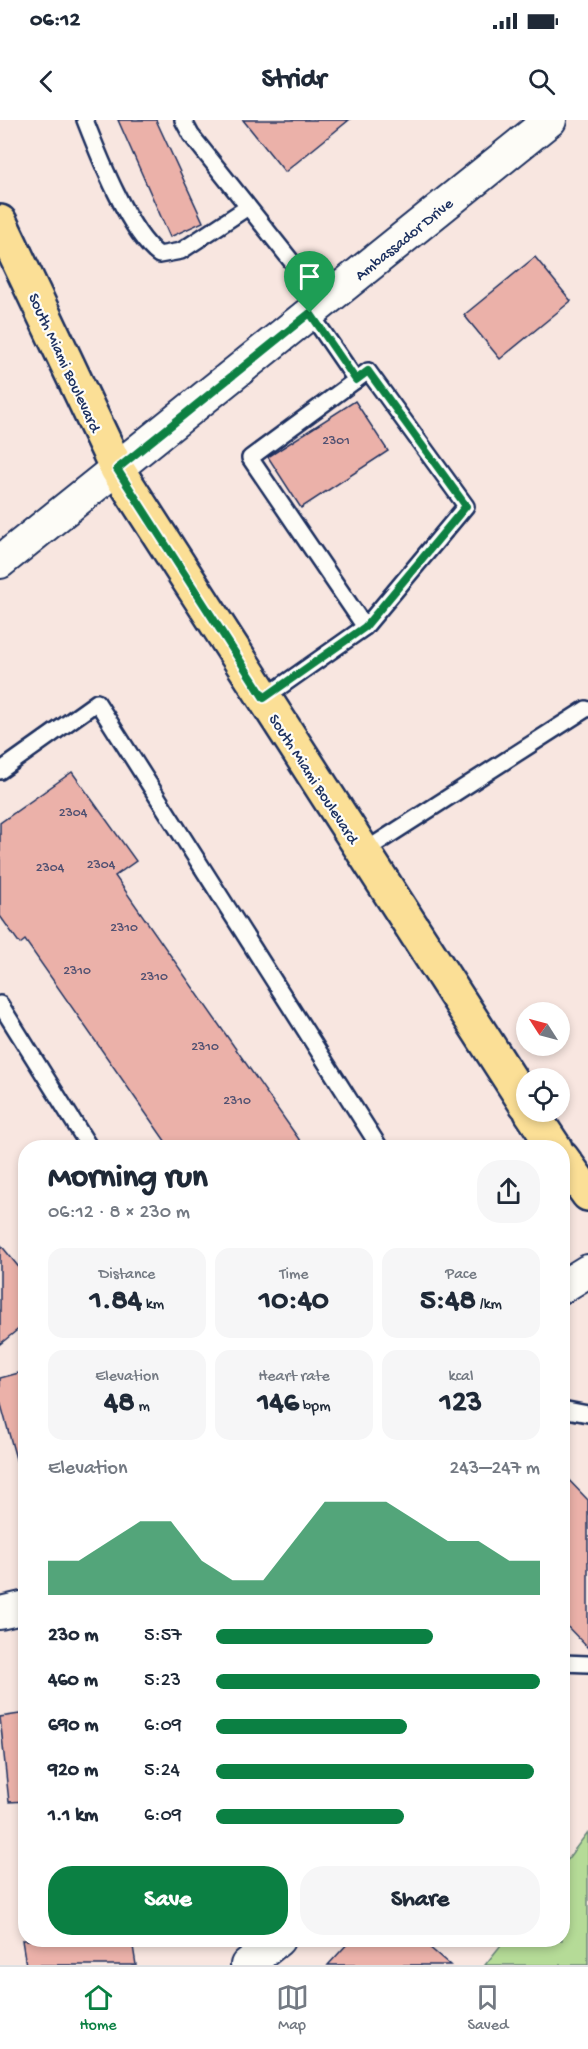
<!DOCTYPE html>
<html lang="en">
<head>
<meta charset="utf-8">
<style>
	body { margin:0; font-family:"Gochi Hand",sans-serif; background:#f6f6f7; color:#1f2937; height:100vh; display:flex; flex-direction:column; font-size:22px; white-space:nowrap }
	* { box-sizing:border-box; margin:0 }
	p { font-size:20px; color:#747a83 }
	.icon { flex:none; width:33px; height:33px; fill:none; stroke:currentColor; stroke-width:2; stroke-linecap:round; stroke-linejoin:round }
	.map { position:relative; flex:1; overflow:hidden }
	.details { position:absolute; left:18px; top:1020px; width:552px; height:807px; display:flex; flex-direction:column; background:#fff; border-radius:24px; box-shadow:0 3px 9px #0003 }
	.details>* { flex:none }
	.needle { width:39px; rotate:306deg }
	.controls { position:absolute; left:516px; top:882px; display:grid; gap:12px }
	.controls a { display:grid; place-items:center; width:54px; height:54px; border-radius:50%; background:#fff; box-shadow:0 3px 9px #0003; font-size:30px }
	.pin { position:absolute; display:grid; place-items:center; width:51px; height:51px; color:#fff; margin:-62px -26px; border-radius:50% 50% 50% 0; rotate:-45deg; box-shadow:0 0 6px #0007 }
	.pin .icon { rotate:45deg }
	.round { display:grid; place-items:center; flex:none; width:63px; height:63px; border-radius:24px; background:#f6f6f7 }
	.summary { display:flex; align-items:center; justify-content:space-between; height:102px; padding:0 30px }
	h1 { font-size:33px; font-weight:700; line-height:45px }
	.figures { display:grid; grid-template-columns:repeat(3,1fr); gap:9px; height:102px; padding:6px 30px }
	.figures div { display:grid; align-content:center; border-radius:15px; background:#f6f6f7; text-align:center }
	.figures b { font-size:30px; font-weight:700 }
	.figures small { font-size:16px; font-weight:400 }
	.figures p { font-size:16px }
	.chart { height:168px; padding:12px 30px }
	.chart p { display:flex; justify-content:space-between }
	.chart svg { width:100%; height:108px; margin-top:6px; fill:#0b8043; opacity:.7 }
	.button { display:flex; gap:12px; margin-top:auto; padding:12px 30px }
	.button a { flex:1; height:69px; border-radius:24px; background:#0b8043; color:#fff; font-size:24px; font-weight:700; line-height:69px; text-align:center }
	.button a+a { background:#f6f6f7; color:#1f2937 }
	ul { padding:0 30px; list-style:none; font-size:20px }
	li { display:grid; grid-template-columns:96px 72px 1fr; align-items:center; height:45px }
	li i { height:15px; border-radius:8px; background:#0b8043 }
	.status { display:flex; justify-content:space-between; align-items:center; height:42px; padding:0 30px; background:#fff; direction:ltr }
	.status svg { height:16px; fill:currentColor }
	header { display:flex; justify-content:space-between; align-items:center; height:78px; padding:0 30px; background:#fff; font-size:27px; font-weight:700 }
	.tab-bar { display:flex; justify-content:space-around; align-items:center; height:84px; border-top:2px solid #e0e1e3; background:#fff; font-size:16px; color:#747a83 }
	.tab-bar a { display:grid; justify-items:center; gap:3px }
	.tab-bar .selected { color:#0b8043 }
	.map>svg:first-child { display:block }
</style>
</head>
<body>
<div class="status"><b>06:12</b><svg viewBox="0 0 49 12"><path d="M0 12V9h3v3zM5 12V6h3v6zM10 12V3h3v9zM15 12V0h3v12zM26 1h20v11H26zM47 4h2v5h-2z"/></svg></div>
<header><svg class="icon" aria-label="back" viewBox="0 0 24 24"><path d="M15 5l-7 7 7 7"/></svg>Stridr<svg class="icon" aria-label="search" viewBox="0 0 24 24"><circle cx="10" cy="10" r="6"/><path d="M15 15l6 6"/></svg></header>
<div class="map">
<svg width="588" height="1845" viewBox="0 0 588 1845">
	<rect width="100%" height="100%" fill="#f8e6e0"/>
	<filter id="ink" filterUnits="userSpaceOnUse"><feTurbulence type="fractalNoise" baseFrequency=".0167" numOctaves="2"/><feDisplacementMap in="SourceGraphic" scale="12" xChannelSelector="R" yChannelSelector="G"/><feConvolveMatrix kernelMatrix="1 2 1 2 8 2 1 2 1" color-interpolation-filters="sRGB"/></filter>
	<g filter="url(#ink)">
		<polygon fill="#b5db97" stroke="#68857a" stroke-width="1.5" points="588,1712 588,1845 485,1845 505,1820 562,1820 563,1745"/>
		<g fill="#ebb1a9" stroke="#1b2f5e" stroke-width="1.5">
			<polygon points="118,0 156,0 203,102 170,117"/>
			<polygon points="243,0 349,0 285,52"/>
			<polygon points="535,137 571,181 500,239 464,195"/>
			<polygon points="355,281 388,331 301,388 268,337"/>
			<polygon points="72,652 136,741 115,756 305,1028 170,1028 25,820 20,824 0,796 0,703"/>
			<polygon points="0,1124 26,1156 26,1203 0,1224"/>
			<polygon points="26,1251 26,1344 18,1346 0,1281 0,1258"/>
			<polygon points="562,1353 588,1380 588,1528 562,1501"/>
			<polygon points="26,1593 26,1681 9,1682 0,1597"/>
			<polygon points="22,1820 132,1820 136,1845 26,1845"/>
			<polygon points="351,1820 421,1820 450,1845 328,1845"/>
		</g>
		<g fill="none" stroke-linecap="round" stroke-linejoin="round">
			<g stroke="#1b2f5e" stroke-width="20">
				<g id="service">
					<path d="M85,0C99,36 129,113 159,135L181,131L248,87"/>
					<polyline points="183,0 191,15 324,182"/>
					<polyline points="310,193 356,260 250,338 365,507"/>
					<polyline points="264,578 365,507 466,386 368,251 356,260"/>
					<polyline points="0,651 97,582 380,1028"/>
					<polyline points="363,732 586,589"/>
					<polyline points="0,884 90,1028"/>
					<polyline points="562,1289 588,1294"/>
					<polyline points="562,1543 588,1544"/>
				</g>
			</g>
			<g stroke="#1b2f5e" stroke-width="36">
				<g id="minor">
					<polyline points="0,442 550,0"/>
					<polyline points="562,1167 588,1151"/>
					<polyline points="0,1493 26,1487"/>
					<polyline points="247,1845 278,1820"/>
				</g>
			</g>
			<g stroke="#1b2f5e" stroke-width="38">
				<g id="primary">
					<polyline points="0,102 117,349 526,984"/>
					<polyline points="531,992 555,1028"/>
					<polyline points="562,1038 588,1074"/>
				</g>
			</g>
			<use href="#service" stroke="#fdfcf7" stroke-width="15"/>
			<use href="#minor" stroke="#fdfcf7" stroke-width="32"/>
			<use href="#primary" stroke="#fbdf96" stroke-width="33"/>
		</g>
	</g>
	<g fill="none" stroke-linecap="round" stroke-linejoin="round" filter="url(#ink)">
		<g stroke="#fff" stroke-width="12">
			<polygon id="route" points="310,193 356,260 368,251 466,386 365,507 264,578 117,349"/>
		</g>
		<use href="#route" stroke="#0b8043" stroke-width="8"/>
	</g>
	<g text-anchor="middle" stroke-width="4.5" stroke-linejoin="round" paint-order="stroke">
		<g font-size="14" fill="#4f5071">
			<text x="336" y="324">2301</text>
			<text x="73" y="696">2304</text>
			<text x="101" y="748">2304</text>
			<text x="50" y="751">2304</text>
			<text x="124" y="811">2310</text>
			<text x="77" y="854">2310</text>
			<text x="154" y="860">2310</text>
			<text x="205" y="930">2310</text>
			<text x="237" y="984">2310</text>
		</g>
		<g font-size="16" fill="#1b2f5e" stroke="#fdfcf7">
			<text transform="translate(403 118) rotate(-39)" y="6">Ambassador Drive</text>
			<text transform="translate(66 242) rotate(65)" y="6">South Miami Boulevard</text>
			<text transform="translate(315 658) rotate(57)" y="6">South Miami Boulevard</text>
		</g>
	</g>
</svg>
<div class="controls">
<a><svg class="needle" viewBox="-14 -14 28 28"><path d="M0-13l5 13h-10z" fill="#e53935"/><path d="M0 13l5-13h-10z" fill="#747a83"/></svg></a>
<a><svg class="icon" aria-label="locate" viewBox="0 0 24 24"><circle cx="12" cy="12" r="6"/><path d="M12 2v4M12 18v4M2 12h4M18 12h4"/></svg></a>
</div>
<div class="pin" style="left:310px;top:193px;background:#1e9e55"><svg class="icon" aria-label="arrive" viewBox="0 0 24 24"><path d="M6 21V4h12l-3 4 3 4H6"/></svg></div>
<section class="details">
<div class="summary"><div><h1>Morning run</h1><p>06:12 · 8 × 230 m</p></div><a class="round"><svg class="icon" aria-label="share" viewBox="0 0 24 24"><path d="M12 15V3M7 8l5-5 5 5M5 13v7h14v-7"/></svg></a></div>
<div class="figures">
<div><p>Distance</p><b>1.84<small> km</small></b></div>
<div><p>Time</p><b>10:40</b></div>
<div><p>Pace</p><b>5:48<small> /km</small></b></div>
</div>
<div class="figures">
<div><p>Elevation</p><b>48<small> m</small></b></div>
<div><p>Heart rate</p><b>146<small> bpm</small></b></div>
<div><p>kcal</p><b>123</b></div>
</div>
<div class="chart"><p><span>Elevation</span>243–247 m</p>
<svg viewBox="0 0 160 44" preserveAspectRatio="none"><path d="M0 44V30L10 30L20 22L30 14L40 14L50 30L60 38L70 38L80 22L90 6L100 6L110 6L120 14L130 22L140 22L150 30L160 30V44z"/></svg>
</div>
<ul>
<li><b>230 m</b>5:57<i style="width:67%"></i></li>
<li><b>460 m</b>5:23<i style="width:100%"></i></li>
<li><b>690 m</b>6:09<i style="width:59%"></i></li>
<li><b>920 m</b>5:24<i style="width:98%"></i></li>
<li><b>1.1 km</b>6:09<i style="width:58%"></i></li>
</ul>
<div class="button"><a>Save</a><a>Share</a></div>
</section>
</div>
<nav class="tab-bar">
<a class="selected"><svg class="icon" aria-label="home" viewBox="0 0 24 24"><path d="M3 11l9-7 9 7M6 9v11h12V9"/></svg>Home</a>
<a><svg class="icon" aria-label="map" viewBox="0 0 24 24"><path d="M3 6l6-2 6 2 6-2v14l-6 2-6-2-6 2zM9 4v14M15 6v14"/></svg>Map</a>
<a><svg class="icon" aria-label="saved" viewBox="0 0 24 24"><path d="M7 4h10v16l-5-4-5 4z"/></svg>Saved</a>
</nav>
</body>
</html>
